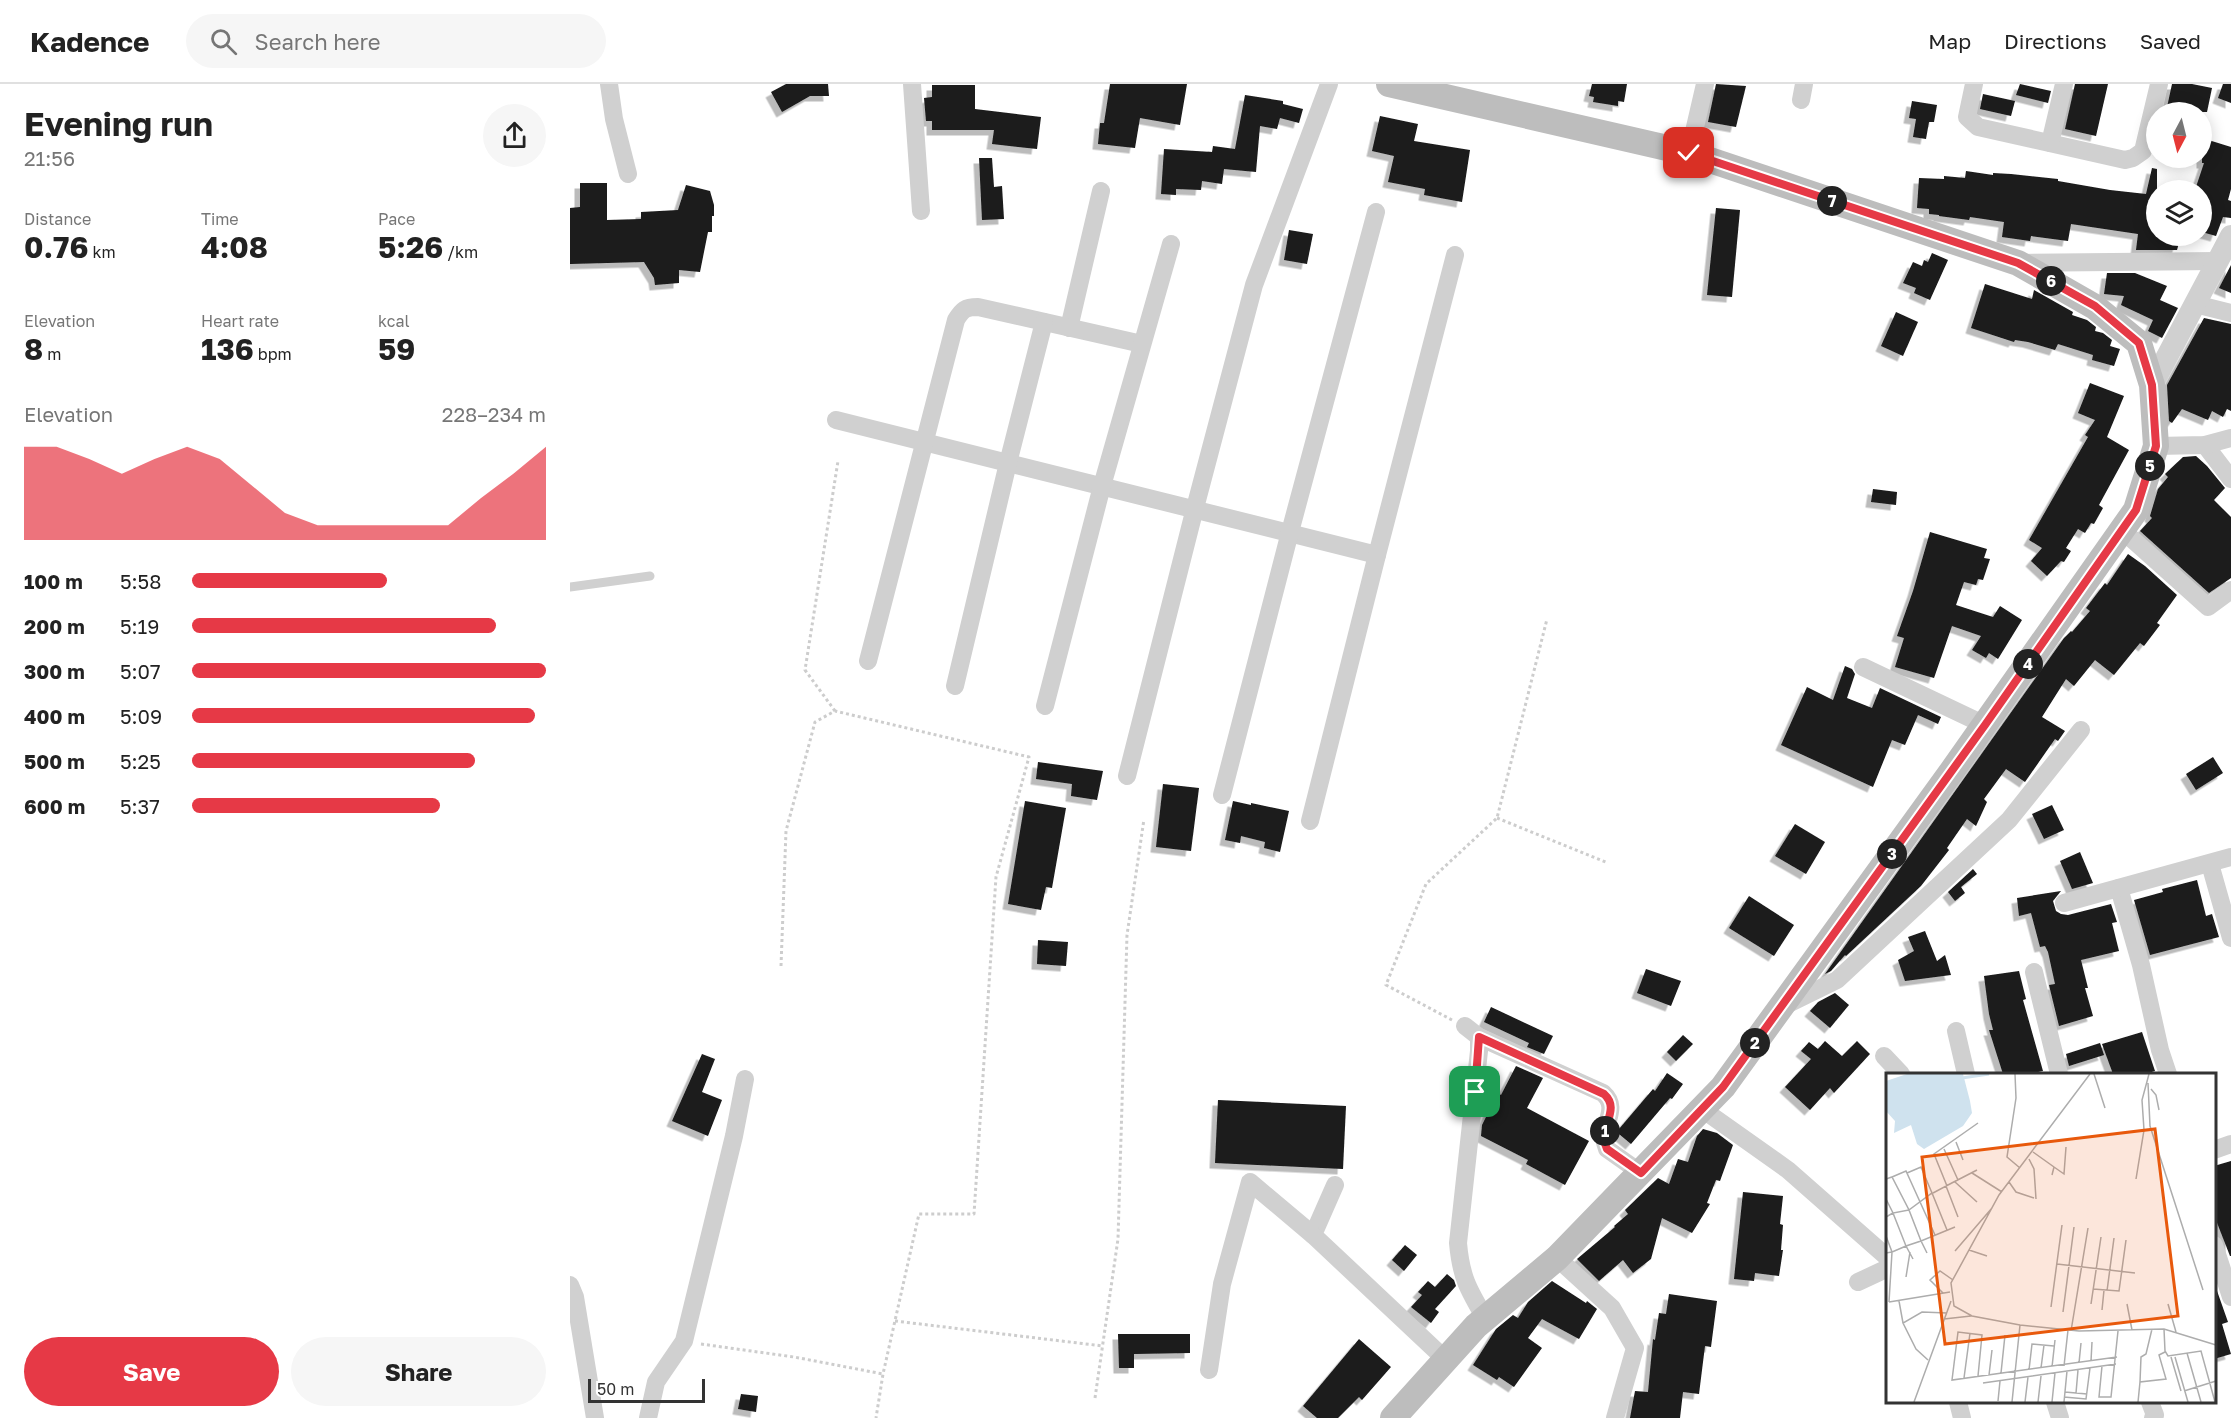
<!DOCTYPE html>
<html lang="en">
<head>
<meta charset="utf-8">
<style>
	body { margin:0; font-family:"Golos Text",sans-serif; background:#f6f6f6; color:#222; height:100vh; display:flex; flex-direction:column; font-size:22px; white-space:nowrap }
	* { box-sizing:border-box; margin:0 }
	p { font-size:20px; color:#767676 }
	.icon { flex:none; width:33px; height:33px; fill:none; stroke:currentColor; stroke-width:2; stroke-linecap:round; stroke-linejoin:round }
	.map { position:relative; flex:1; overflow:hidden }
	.side { display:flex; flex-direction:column; background:#fff; width:570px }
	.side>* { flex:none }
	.needle { width:39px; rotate:187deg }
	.controls { position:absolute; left:1576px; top:18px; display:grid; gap:12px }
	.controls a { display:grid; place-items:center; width:66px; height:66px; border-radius:50%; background:#fff; box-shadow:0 3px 15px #0003; font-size:30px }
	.scale { position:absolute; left:18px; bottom:15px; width:117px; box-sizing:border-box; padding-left:6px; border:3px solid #333; border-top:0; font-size:16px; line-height:21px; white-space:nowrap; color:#333; -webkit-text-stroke:4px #fff; paint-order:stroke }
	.pin { position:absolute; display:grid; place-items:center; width:51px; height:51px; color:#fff; margin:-26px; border-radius:12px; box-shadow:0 3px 9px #0006 }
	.km { position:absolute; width:30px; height:30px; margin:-15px; border-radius:50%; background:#222; color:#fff; font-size:16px; line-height:30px; text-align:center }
	.round { display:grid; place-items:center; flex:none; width:63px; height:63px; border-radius:32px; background:#f6f6f6 }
	.overview { display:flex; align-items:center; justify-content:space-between; height:102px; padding:0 24px }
	h1 { font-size:33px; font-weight:700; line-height:45px }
	.figures { display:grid; grid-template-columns:repeat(3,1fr); gap:9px; height:102px; padding:6px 24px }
	.figures div { display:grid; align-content:center }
	.figures b { font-size:30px; font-weight:700 }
	.figures small { font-size:16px; font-weight:400 }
	.figures p { font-size:16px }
	.chart { height:168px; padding:12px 24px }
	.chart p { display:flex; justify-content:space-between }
	.chart svg { width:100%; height:108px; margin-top:6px; fill:#e63946; opacity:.7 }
	.cta { display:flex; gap:12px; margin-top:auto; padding:12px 24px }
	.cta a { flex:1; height:69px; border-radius:36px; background:#e63946; color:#fff; font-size:24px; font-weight:700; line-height:69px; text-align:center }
	.cta a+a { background:#f6f6f6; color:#222 }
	ul { padding:0 24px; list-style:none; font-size:20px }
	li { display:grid; grid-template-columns:96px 72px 1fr; align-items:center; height:45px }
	li i { height:15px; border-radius:8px; background:#e63946 }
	header { display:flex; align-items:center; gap:36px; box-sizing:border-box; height:84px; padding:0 30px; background:#fff; border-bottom:2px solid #e0e0e0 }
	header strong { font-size:28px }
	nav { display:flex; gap:33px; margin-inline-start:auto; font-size:21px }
	.search { width:420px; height:54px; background:#f6f6f6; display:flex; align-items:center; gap:15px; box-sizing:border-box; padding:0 21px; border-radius:33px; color:#767676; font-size:22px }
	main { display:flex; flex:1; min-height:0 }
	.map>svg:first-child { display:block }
</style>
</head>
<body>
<header>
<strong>Kadence</strong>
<div class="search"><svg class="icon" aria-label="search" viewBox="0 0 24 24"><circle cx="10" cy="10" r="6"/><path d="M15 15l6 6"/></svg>Search here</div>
<nav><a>Map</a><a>Directions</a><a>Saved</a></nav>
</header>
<main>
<section class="side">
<div class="overview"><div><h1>Evening run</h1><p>21:56</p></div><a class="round"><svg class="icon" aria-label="share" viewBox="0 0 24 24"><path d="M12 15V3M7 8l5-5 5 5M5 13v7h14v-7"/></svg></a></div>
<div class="figures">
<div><p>Distance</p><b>0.76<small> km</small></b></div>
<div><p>Time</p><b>4:08</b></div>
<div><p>Pace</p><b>5:26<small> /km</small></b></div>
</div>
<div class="figures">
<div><p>Elevation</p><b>8<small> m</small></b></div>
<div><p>Heart rate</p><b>136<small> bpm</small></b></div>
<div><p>kcal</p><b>59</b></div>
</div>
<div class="chart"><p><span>Elevation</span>228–234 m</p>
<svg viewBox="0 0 160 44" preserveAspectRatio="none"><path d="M0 44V6L10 6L20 11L30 17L40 11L50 6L60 11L70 22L80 33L90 38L100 38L110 38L120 38L130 38L140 27L150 17L160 6V44z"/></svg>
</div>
<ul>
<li><b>100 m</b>5:58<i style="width:55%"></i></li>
<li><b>200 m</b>5:19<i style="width:86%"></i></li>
<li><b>300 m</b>5:07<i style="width:100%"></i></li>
<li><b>400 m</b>5:09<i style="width:97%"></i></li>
<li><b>500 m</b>5:25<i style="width:80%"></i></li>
<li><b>600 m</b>5:37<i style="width:70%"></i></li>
</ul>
<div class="cta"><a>Save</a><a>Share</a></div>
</section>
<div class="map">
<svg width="1661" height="1334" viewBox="0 0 1661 1334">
	<defs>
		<filter id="shadow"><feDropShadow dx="-5.5" dy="5.5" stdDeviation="0" flood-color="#0004"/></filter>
	</defs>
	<rect width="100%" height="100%" fill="#fff"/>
	<g fill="#1a1a1a" filter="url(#shadow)">
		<polygon points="216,0 258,0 259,12 240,12 212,28 201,8"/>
		<polygon points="540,0 617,0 610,41 570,34 565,64 528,60 530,39 534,39"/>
		<polygon points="1022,0 1057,0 1054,18 1048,17 1048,22 1023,18 1024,13 1019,12"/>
		<polygon points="1146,0 1176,2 1166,43 1138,38"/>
		<polygon points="1450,0 1481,7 1478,19 1446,11"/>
		<polygon points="1505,0 1538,0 1526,52 1495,45"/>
		<polygon points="1602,0 1622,0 1642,4 1637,28 1596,28"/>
		<polygon points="1653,0 1661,0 1661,19 1648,14"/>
		<polygon points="362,1 405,1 405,25 471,33 467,65 422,60 424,46 362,46 362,37 356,37 354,14 362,13"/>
		<polygon points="1413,10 1445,17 1441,32 1410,25"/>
		<polygon points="675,11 713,17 713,20 733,25 729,39 710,34 707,45 690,42 686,88 654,85 652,100 632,97 631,106 606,105 606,111 591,110 594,65 642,68 643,62 665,65"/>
		<polygon points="1342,17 1367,21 1364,38 1359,38 1356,55 1343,53 1346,35 1339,34"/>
		<polygon points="810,32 848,40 844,57 900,66 892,118 854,111 855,105 818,98 824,72 802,67"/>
		<polygon points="1632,54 1661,63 1661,105 1658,116 1661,117 1661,134 1653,133 1646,152 1632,148 1632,106 1625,106 1634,79 1632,79"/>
		<polygon points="409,74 422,74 424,103 432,102 434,135 412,136"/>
		<polygon points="1582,84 1587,85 1587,152 1611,152 1607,166 1566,166 1568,150 1501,140 1498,157 1461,152 1460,157 1432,153 1434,138 1400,133 1399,136 1369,132 1369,131 1359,130 1359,125 1347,124 1349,94 1374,95 1374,92 1395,94 1396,87 1423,91 1423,89 1441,90 1488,95 1488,97 1540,106 1576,110"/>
		<polygon points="10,99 37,99 37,136 71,135 71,128 108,126 116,101 140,107 144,121 144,132 142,132 142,148 138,148 130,188 109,186 109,199 85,201 84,194 74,178 0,180 0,124 10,123"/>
		<polygon points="1146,124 1170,126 1162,213 1137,211"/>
		<polygon points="719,146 743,150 737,180 714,176"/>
		<polygon points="1362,169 1378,176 1360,216 1344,209 1346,204 1333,199 1343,178 1352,182 1354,176 1358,178"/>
		<polygon points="1661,181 1661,209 1649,204"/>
		<polygon points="1537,189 1565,189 1597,202 1590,216 1608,224 1592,254 1578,247 1583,236 1551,221 1554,212 1534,210"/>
		<polygon points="1415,200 1462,215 1464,206 1503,228 1502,231 1517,236 1526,243 1525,247 1533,249 1542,256 1540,262 1550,265 1544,282 1522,276 1523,271 1488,260 1485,266 1458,258 1445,256 1444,258 1401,244"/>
		<polygon points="1326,228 1348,238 1333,272 1311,262"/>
		<polygon points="1634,234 1661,240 1661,327 1657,325 1653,333 1642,327 1638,336 1612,325 1602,339 1599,337 1597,301"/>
		<polygon points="1520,299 1554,312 1537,353 1559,366 1529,421 1533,424 1524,440 1521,439 1515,449 1508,445 1496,464 1501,467 1494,478 1491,477 1477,492 1461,477 1472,464 1459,456 1518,353 1515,351 1525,336 1508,329"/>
		<polygon points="1626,372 1637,382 1655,404 1644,416 1661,433 1661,494 1639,509 1570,447 1582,434 1580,432 1588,405 1598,393 1595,390 1613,373"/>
		<polygon points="1303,405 1327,408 1326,421 1301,418"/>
		<polygon points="1360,448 1417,465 1414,474 1420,475 1413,496 1408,495 1406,501 1394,498 1386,521 1423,533 1430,522 1452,536 1428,575 1419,569 1416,574 1402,566 1411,552 1382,542 1364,594 1325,583 1334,554 1327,552 1343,507"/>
		<polygon points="1558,470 1575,482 1607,511 1587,539 1590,541 1574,562 1570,559 1544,591 1525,576 1504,602 1496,595 1472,633 1495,647 1488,657 1485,655 1455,698 1436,685 1414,715 1417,718 1406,742 1397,735 1377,764 1379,766 1351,802 1276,872 1275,871 1261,887 1255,890 1494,554 1501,547 1502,548 1520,527 1516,524 1535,499 1537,501"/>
		<polygon points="1275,582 1282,585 1285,590 1277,614 1302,624 1310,604 1371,633 1368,640 1348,631 1335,661 1322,656 1303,703 1211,661 1237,603 1263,616"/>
		<polygon points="1643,673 1653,689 1626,706 1616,690"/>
		<polygon points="468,678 533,687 527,716 501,712 502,700 466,695"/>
		<polygon points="593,700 629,704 621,767 586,763"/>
		<polygon points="455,717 496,724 482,804 476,803 471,826 438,820"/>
		<polygon points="663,717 681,721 681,719 719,727 710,768 694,764 695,758 671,752 670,759 655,756"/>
		<polygon points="1482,721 1494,746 1474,755 1462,730"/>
		<polygon points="1225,740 1255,758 1236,790 1205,772"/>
		<polygon points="1510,768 1523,799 1502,805 1490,777"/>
		<polygon points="1403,785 1407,790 1391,803 1395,809 1385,817 1378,808"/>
		<polygon points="1627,796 1636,832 1642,830 1649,853 1580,871 1564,816 1593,808 1592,805"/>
		<polygon points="1491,807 1483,817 1486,827 1491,830 1498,831 1541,820 1547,838 1542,839 1549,867 1511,876 1518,904 1515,904 1523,932 1489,942 1479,901 1485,900 1478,868 1475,862 1470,863 1461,829 1449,832 1447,814"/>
		<polygon points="1179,812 1224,841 1204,872 1159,844"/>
		<polygon points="1355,847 1367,877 1375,871 1381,891 1335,897 1328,876 1344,867 1338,853"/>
		<polygon points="468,856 498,858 496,882 467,880"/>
		<polygon points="1076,885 1111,897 1101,922 1067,909"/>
		<polygon points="1449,887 1456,915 1453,916 1473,987 1459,990 1433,990 1419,946 1423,946 1419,930 1414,892"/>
		<polygon points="1265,909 1279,921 1260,944 1240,927 1248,918"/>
		<polygon points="921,923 983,952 974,970 957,963 959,959 914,938"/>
		<polygon points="1572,948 1585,987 1575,990 1543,990 1532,960"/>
		<polygon points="1113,951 1123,960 1106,977 1097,968"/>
		<polygon points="1255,957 1272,972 1287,957 1300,970 1264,1009 1260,1004 1240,1026 1215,1003 1241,975 1231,967 1239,958 1248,965"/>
		<polygon points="1530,959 1534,971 1499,982 1496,970"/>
		<polygon points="132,970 145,975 132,1008 152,1016 138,1052 102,1037"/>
		<polygon points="946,982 973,994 957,1024 1019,1057 995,1101 956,1080 958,1076 911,1052 912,1041 928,1009 931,1011"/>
		<polygon points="1097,989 1113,1000 1102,1015 1100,1014 1061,1060 1049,1050 1049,1045 1083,1005 1085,1007"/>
		<polygon points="648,1016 776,1022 773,1085 645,1079"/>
		<polygon points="1133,1045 1147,1049 1163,1061 1150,1097 1146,1096 1137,1119 1140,1120 1122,1149 1092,1134 1081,1175 1063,1189 1053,1176 1029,1197 1007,1175 1045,1143 1044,1142 1058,1130 1055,1126 1088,1094 1099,1100 1108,1075 1118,1078 1127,1052"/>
		<polygon points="1661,1077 1661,1172 1660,1172 1644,1131 1644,1082"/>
		<polygon points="1173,1108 1213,1112 1210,1140 1213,1141 1211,1166 1213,1166 1209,1192 1185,1189 1184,1197 1164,1195"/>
		<polygon points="835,1161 847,1171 834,1187 822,1176"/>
		<polygon points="877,1190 884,1196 886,1202 865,1225 869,1228 861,1239 841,1223 852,1211 848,1208 858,1197 865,1203"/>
		<polygon points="982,1197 1016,1219 1017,1217 1027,1225 1009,1255 972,1235 958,1254 972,1264 944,1303 929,1293 927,1296 903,1281 926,1245 943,1231 948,1234 958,1218"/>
		<polygon points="1646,1204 1658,1238 1652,1240 1661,1270 1644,1275 1644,1205"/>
		<polygon points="1099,1210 1147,1217 1141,1263 1135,1262 1129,1310 1113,1308 1110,1334 1060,1334 1065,1307 1078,1308 1083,1255 1085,1256 1089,1229 1096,1230"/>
		<polygon points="548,1250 620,1250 620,1269 564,1270 564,1284 549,1284"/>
		<polygon points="789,1255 821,1283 792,1316 789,1313 768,1334 747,1334 733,1322"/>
		<polygon points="171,1310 188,1312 186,1328 168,1325"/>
	</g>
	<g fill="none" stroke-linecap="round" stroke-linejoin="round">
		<g stroke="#cdcdcd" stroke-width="3" stroke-dasharray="3 3" stroke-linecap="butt">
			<polyline points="265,627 235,586 268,377"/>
			<polyline points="927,734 1038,779"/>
			<polyline points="211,882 216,747 245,638 265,627 459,673 426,793 404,1130 349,1130 313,1290 306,1334"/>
			<polyline points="882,936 816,901 856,800 927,734 977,535"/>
			<polyline points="325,1237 533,1262"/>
			<polyline points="131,1260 224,1273 313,1290"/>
			<polyline points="525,1314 548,1155 557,851 574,735"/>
		</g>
		<polyline stroke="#d0d0d0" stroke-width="9" points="0,503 80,492"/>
		<g stroke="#d0d0d0" stroke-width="18">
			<polyline points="39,0 44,35 58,90"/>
			<polyline points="342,0 351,127"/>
			<polyline points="1404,0 1397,33 1408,43 1555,76 1563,74 1573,67 1589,0"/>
			<polyline points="1231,16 1234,0"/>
			<polyline points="1480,59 1494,0"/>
			<polyline points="1119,69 1135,0"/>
			<polyline points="1448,179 1648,177"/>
			<polyline points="1625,220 1661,229"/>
			<polyline points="499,244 531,107"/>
			<polyline points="266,336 807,471"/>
			<polyline points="1635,361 1661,395"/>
			<polyline points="1586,362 1635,361 1661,354"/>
			<polyline points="1552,446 1638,523 1661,506"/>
			<path d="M298,577L386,236C392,226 395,223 408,223L572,260"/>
			<polyline points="1293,583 1415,641"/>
			<polyline points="385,602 438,379 474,238"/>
			<polyline points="475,622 532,402 601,160"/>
			<polyline points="557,692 625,424 684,201 759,0"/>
			<polyline points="652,711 720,448 806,128"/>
			<polyline points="740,737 807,471 885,171"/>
			<polyline points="1640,780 1661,854"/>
			<polyline points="1549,804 1571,881 1590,966 1598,990"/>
			<polyline points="1494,819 1661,773"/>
			<polyline points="1464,888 1489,990"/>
			<polyline points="1214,922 1267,896 1439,736 1511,646"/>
			<path d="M895,942L909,953V967L888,1159C891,1193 898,1205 915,1234"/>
			<polyline points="1386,947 1396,990"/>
			<path d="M909,953L1033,1009C1052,1026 1027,1043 1037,1065L1071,1089"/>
			<polyline points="1314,972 1331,990"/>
			<polyline points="1132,1025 1218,1086 1318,1174"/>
			<polyline points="1644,1066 1661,1060"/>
			<polyline points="765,1101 743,1151 876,1276"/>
			<polyline points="1644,1161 1661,1213"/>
			<polyline points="987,1174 1042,1224 1065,1264 1045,1334"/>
			<polyline points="1288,1198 1318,1184"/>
			<polyline points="0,1201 5,1213 25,1334"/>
			<polyline points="639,1286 652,1200 680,1098 743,1151"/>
			<polyline points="1388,1318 1392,1334"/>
			<polyline points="1485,1318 1490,1334"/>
			<polyline points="1580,1318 1585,1331 1583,1334"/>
			<polyline points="78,1334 86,1298 114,1257 164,1052 175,995"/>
		</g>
		<polyline stroke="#d0d0d0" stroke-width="22" points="1582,301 1661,152"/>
		<polyline stroke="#bdbdbd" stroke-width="26" points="819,0 1119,69 1448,179 1525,223 1569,259 1582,301 1586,362 1566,426 1382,687 1153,1003 987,1174 906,1242 823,1334"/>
	</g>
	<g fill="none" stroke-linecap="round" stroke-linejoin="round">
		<g stroke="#fff" stroke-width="12">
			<path id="route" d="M905,1008L909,953L1034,1010C1052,1026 1027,1044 1037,1065L1071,1089L1153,1003L1415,641L1566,426L1586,362L1582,301L1569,259L1525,222L1448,179L1119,69"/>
		</g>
		<use href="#route" stroke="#e63946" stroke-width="8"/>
	</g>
	<g transform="translate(1316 989)">
		<rect width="330" height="330" fill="#fff"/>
		<path d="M21,1H77L84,28L86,40L77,53L38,76L31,71L25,52L8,60L9,48L0,38V8Z" fill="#cfe2ee"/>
		<path fill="none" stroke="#cfe2ee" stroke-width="3" d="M76,5L103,1"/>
		<path fill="none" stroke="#adadad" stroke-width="1.5" d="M129,1L130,25L121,84L134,95M204,1L113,122L65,210L68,233L86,243L134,252L193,258L278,256L330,272M208,1L219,35M262,10L264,53L317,217M265,16L270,22L273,37M70,69L77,87M58,76L72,107M147,79L168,94L166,102M143,86L148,96L150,126M168,94L178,101L180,74M21,100L35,94L46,120M86,100L116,119M6,104L20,98L49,162M0,106L6,104L23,137L7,140L20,173L6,179L3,229M250,106L258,57L256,27L263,1M69,109L91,129M123,109L130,119L148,125M60,113L91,97M61,113L48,81L92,50M47,120L60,113L72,144M0,126L7,140L0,144M61,157L46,120L23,137L35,168L69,154M0,163L6,179L0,180M83,177L101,183M69,178L106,135M27,186L20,173L35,168L41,180M171,191L249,200M20,204L24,179M207,216L233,218L240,167M221,218L228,165M57,220L44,207L54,198L67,207M13,228L17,250M3,229L64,219M205,231L215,164M241,231L246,257M282,231L290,259M165,234L176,152M216,237L218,217M177,239L188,154M58,246L85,243M278,256L279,278L282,283L315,278L329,329M185,258L202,155M301,280L315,329M285,284L295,318M289,284L302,329M42,287L30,276L17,250L36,239L61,240M205,288L206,269M193,290L195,270M178,293L182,257M216,293L213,324H225L232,258M166,294L169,267M155,295L158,272M143,297L146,271L168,273M115,300L119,262M103,302L106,277M92,303L96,262L72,259L66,307L231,284M78,305L84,260M254,309L255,284L260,281L266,256M97,310L230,291M298,318L330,308M179,319L201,321M190,320L192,297M178,324L200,326L204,295M112,328L114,308M28,329L65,228M126,329L134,252M139,329L142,304M152,329L155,303M166,329L169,300M178,329L181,298M252,329L254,309L280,306L273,282L279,279"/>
		<path fill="#e8590c" fill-opacity="0.15" stroke="#e8590c" stroke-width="3" d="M269,56L292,243L59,271L36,84Z"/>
		<rect width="330" height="330" fill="none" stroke="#333" stroke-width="3"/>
	</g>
</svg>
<div class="controls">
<a><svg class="needle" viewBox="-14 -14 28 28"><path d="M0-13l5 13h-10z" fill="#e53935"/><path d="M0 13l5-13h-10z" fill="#767676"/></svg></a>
<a><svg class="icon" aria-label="layers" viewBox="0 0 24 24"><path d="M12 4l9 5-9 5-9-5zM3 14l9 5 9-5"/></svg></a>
</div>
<div class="scale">50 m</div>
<div class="pin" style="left:905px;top:1008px;background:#1e9e55"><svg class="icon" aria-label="arrive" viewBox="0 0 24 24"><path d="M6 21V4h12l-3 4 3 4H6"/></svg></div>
<div class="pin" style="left:1119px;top:69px;background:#d93025"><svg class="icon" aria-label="check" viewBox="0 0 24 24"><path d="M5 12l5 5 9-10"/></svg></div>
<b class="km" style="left:1035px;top:1047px">1</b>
<b class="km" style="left:1185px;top:959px">2</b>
<b class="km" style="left:1322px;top:770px">3</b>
<b class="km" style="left:1458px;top:580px">4</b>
<b class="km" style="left:1580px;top:382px">5</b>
<b class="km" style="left:1481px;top:197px">6</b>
<b class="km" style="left:1262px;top:117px">7</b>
</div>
</main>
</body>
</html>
